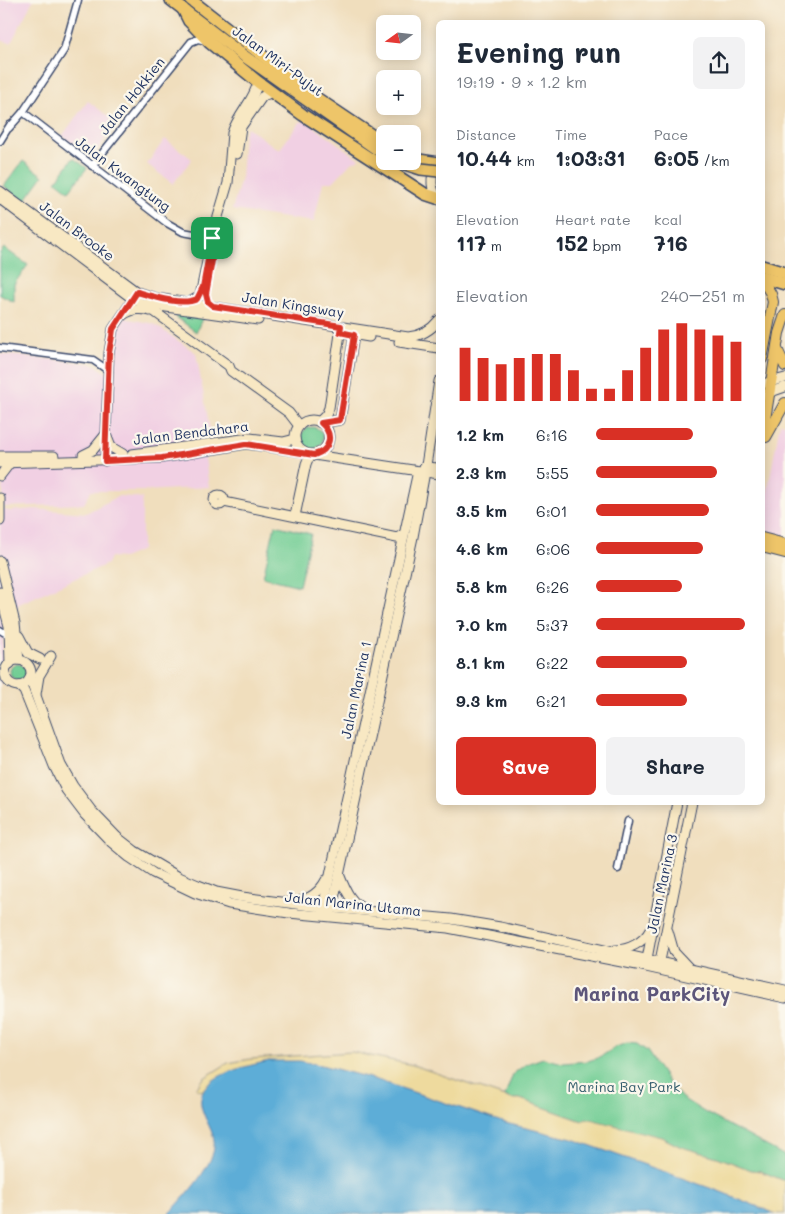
<!DOCTYPE html>
<html lang="en">
<head>
<meta charset="utf-8">
<style>
	body { margin:0; font-family:Mali,sans-serif; background:#f2f2f3; color:#1f2937; height:100vh; display:flex; flex-direction:column; font-size:19px; white-space:nowrap }
	* { box-sizing:border-box; margin:0 }
	p { font-size:16px; color:#747a83 }
	.icon { flex:none; width:28px; height:28px; fill:none; stroke:currentColor; stroke-width:2; stroke-linecap:round; stroke-linejoin:round }
	.map { position:relative; flex:1; overflow:hidden }
	.details { position:absolute; left:436px; top:20px; width:329px; height:785px; display:flex; flex-direction:column; background:#fff; border-radius:8px; box-shadow:0 2px 12px #0003 }
	.details>* { flex:none }
	.needle { width:32px; rotate:255deg }
	.tools { position:absolute; left:376px; top:15px; display:grid; gap:10px }
	.tools a { display:grid; place-items:center; width:45px; height:45px; border-radius:8px; background:#fff; box-shadow:0 2px 12px #0003; font-size:25px }
	.pin { position:absolute; display:grid; place-items:center; width:42px; height:42px; color:#fff; margin:-21px; border-radius:10px; box-shadow:0 2px 8px #0006 }
	.round { display:grid; place-items:center; flex:none; width:52px; height:52px; border-radius:8px; background:#f2f2f3 }
	.head { display:flex; align-items:center; justify-content:space-between; height:85px; padding:0 20px }
	h1 { font-size:28px; font-weight:800; line-height:38px }
	.stats { display:grid; grid-template-columns:repeat(3,1fr); gap:8px; height:85px; padding:5px 20px }
	.stats div { display:grid; align-content:center }
	.stats b { font-size:21px; font-weight:800 }
	.stats small { font-size:14px; font-weight:400 }
	.stats p { font-size:14px }
	.chart { height:140px; padding:10px 20px }
	.chart p { display:flex; justify-content:space-between }
	.chart svg { width:100%; height:90px; margin-top:5px; stroke:#d93025; stroke-width:6 }
	.cta { display:flex; gap:10px; margin-top:auto; padding:10px 20px }
	.cta a { flex:1; height:58px; border-radius:8px; background:#d93025; color:#fff; font-size:20px; font-weight:800; line-height:58px; text-align:center }
	.cta a+a { background:#f2f2f3; color:#1f2937 }
	ul { padding:0 20px; list-style:none; font-size:16px }
	li { display:grid; grid-template-columns:80px 60px 1fr; align-items:center; height:38px }
	li i { height:12px; border-radius:6px; background:#d93025 }
	.map>svg:first-child { display:block }
</style>
</head>
<body>
<div class="map">
<svg width="785" height="1214" viewBox="0 0 785 1214">
	<rect width="100%" height="100%" fill="#fbf7ec"/>
	<filter id="ink" filterUnits="userSpaceOnUse"><feTurbulence type="fractalNoise" baseFrequency=".02" numOctaves="2"/><feDisplacementMap in="SourceGraphic" scale="10" xChannelSelector="R" yChannelSelector="G"/><feConvolveMatrix kernelMatrix="1 2 1 2 8 2 1 2 1" color-interpolation-filters="sRGB"/></filter>
	<filter id="wash" filterUnits="userSpaceOnUse"><feTurbulence type="fractalNoise" baseFrequency=".0096" numOctaves="4" result="noise"/><feDisplacementMap in="SourceGraphic" scale="20" xChannelSelector="R" yChannelSelector="G"/><feGaussianBlur stdDeviation="1.12" result="paint"/><feColorMatrix in="noise" values="0 0 0 0 0 0 0 0 0 0 0 0 0 0 0 0 0 1.4 0 .05"/><feComposite in="paint" operator="in"/></filter>
	<g filter="url(#wash)">
		<rect width="100%" height="100%" fill="#f0debd"/>
		<g fill="#f1d0e3">
			<polygon points="0,0 33,0 11,43 0,40"/>
			<polygon points="88,101 117,123 91,158 62,136"/>
			<polygon points="306,121 359,159 350,164 333,182 323,182 314,222 232,210 241,179 244,134 247,127 279,150 300,122"/>
			<polygon points="165,139 192,159 173,184 147,164"/>
			<polygon points="124,318 154,324 196,353 212,441 203,442 209,487 144,491 91,491 84,504 4,507 0,454 0,354 94,364 115,379 118,329"/>
			<polygon points="780,423 785,424 785,536 772,533 762,525 763,515"/>
			<polygon points="119,496 142,498 142,550 123,558 110,557 107,564 19,604 9,619 3,640 0,692 0,508 8,511 35,509 86,513"/>
		</g>
		<g fill="#72cd94" stroke="#467e79">
			<polygon points="73,158 87,168 69,191 56,181"/>
			<polygon points="23,161 43,176 24,202 4,186"/>
			<polygon points="4,248 28,265 14,284 14,302 0,295 0,253"/>
			<polygon points="177,312 198,314 203,317 196,332 176,317"/>
			<circle cx="312" cy="438" r="11"/>
			<polygon points="275,525 311,534 299,586 263,577"/>
			<circle cx="18" cy="672" r="8"/>
			<polygon points="627,1043 637,1044 647,1051 670,1085 682,1098 704,1112 785,1156 785,1181 760,1171 751,1170 717,1157 681,1147 661,1137 582,1121 520,1099 511,1099 505,1096 513,1074 526,1064 543,1058 563,1063 588,1061 600,1057 616,1047"/>
		</g>
		<polygon fill="#eeda9e" stroke="#84847e" points="352,1052 413,1065 511,1099 520,1099 582,1121 586,1118 661,1137 681,1147 717,1157 751,1170 760,1171 785,1181 785,1214 776,1214 721,1192 572,1139 505,1123 377,1080 321,1065 269,1061 228,1072 206,1086 202,1091 196,1089 204,1078 228,1063 251,1059"/>
		<path fill="#5dadd7" stroke="#3c6e9a" d="M269,1061H300L321,1065L377,1080L505,1123L572,1139L721,1192L776,1214H168C182,1201 212,1167 214,1148C216,1135 207,1124 203,1112C189,1076 245,1067 269,1061Z"/>
	</g>
	<g filter="url(#ink)">
		<g fill="none" stroke-linecap="round" stroke-linejoin="round">
			<g stroke="#3b496c" stroke-width="9">
				<g id="street">
					<polyline points="23,112 167,223 183,232 216,238"/>
					<polyline points="9,128 23,112 64,50 78,0"/>
					<polyline points="0,141 10,125"/>
					<polyline points="92,166 191,42 198,39 206,41"/>
					<polyline points="0,348 93,360 109,371"/>
					<polyline points="0,630 10,636"/>
					<polyline points="618,869 628,821"/>
				</g>
			</g>
			<g stroke="#3b496c" stroke-width="11">
				<g id="secondary">
					<polyline points="237,154 241,127 262,97 271,92"/>
					<path d="M437,167C429,177 431,190 439,200"/>
					<path d="M0,191L137,292L156,298L408,337C422,336 431,330 439,320"/>
					<polyline points="0,199 133,299 144,304 229,366 231,371 289,413 299,426"/>
					<path d="M190,302L200,296L212,237L228,183L232,133C238,114 254,101 258,82"/>
					<polyline points="145,304 258,320"/>
					<path d="M123,315C133,309 139,308 150,311"/>
					<polyline points="340,332 369,337"/>
					<polyline points="399,342 439,348"/>
					<polyline points="762,384 785,378"/>
					<polyline points="762,395 785,387"/>
					<circle cx="312" cy="437" r="17"/>
					<polyline points="319,422 326,415 329,408 341,327"/>
					<polyline points="321,423 340,420 355,330"/>
					<polyline points="107,437 111,447 123,454"/>
					<polyline points="132,454 250,438 283,442 295,439"/>
					<polyline points="83,455 93,450 106,434"/>
					<polyline points="0,456 54,456"/>
					<polyline points="105,461 109,353 113,329 136,295"/>
					<polyline points="0,463 162,458 246,444 304,452"/>
					<polyline points="424,467 439,468"/>
					<polyline points="0,476 10,463"/>
					<circle cx="219" cy="500" r="5"/>
					<polyline points="0,498 0,521"/>
					<polyline points="224,502 397,538 404,534"/>
					<polyline points="295,516 306,464 308,459 314,455 439,474"/>
					<polyline points="0,561 15,623 19,660"/>
					<polyline points="0,592 9,626 10,664"/>
					<polyline points="19,636 28,653 40,659"/>
					<circle cx="18" cy="673" r="13"/>
					<polyline points="30,679 61,765 73,786 91,810 117,837 135,851 179,877 198,885 216,892 242,897 311,906 451,919 500,927 785,990"/>
					<polyline points="19,686 24,691 54,766 66,790 85,815 111,842 129,857 153,873 195,893 229,904 289,913 448,928 637,965 785,998"/>
					<polyline points="36,694 39,676 51,656"/>
					<path d="M339,874C345,889 350,903 366,910"/>
					<path d="M296,902C310,899 320,892 326,880"/>
					<polyline points="322,912 418,471"/>
					<polyline points="331,912 413,537 425,472 439,381"/>
					<polyline points="668,931 674,952 688,967"/>
					<path d="M615,950C629,950 644,942 650,930"/>
					<polyline points="646,964 677,802"/>
					<polyline points="659,966 692,802"/>
				</g>
			</g>
			<g stroke="#3b496c" stroke-width="12">
				<g id="primary">
					<polyline points="762,279 771,294 773,302 762,359"/>
					<polyline points="777,349 785,366"/>
					<polyline points="766,437 785,403"/>
					<polyline points="762,438 779,333 785,315"/>
					<polyline points="762,538 785,544"/>
					<polyline points="762,547 785,553"/>
				</g>
			</g>
			<g stroke="#3b496c" stroke-width="14">
				<g id="highway">
					<polyline points="171,0 244,56 385,155"/>
					<polyline points="191,0 318,99 385,144"/>
					<polyline points="183,9 189,21 209,42 258,82 303,115 425,194 437,198"/>
					<polyline points="412,159 439,163"/>
					<polyline points="762,266 785,273"/>
					<polyline points="762,277 785,284"/>
				</g>
			</g>
			<use href="#street" stroke="#fff" stroke-width="6"/>
			<use href="#secondary" stroke="#f8e8c3" stroke-width="9"/>
			<use href="#primary" stroke="#eec569" stroke-width="10"/>
			<use href="#highway" stroke="#eec569" stroke-width="11"/>
			<g stroke="#3b496c" stroke-width="14" stroke-linecap="butt">
				<polyline id="highway-bridge" points="396,161 421,169 439,171"/>
			</g>
			<use href="#highway-bridge" stroke="#eec569" stroke-width="11"/>
		</g>
	</g>
	<g fill="none" stroke-linecap="round" stroke-linejoin="round" filter="url(#ink)">
		<g stroke="#fff" stroke-width="10">
			<path id="route" d="M212,238H216L206,294L208,302L213,306L341,326L340,332L354,335L340,420L321,423C334,434 331,450 314,455L246,444L162,458L105,461L109,353L112,336L113,329L137,292C154,297 182,306 197,299L203,287Z"/>
		</g>
		<use href="#route" stroke="#d93025" stroke-width="6"/>
	</g>
	<g text-anchor="middle" stroke-width="4.5" stroke-linejoin="round" paint-order="stroke">
		<g font-size="14" fill="#1b2f5e" stroke="#fbf7ec">
			<text transform="translate(278 61) rotate(36)" y="5">Jalan Miri-Pujut</text>
			<text transform="translate(132 96) rotate(-51)" y="5">Jalan Hokkien</text>
			<text transform="translate(123 174) rotate(37)" y="5">Jalan Kwangtung</text>
			<text transform="translate(77 231) rotate(37)" y="5">Jalan Brooke</text>
			<text transform="translate(293 305) rotate(9)" y="5">Jalan Kingsway</text>
			<text transform="translate(191 433) rotate(-7)" y="5">Jalan Bendahara</text>
			<text transform="translate(356 690) rotate(-78)" y="5">Jalan Marina 1</text>
			<text transform="translate(662 884) rotate(-78)" y="5">Jalan Marina 3</text>
			<text transform="translate(353 904) rotate(6)" y="5">Jalan Marina Utama</text>
		</g>
		<g font-size="14" fill="#355e6e" stroke="#fbf7ec">
			<text x="624" y="1092">Marina Bay Park</text>
		</g>
		<g font-size="19" font-weight="bold" fill="#5c557a" stroke="#fbf7ec">
			<text x="652" y="1001">Marina ParkCity</text>
		</g>
	</g>
</svg>
<div class="tools">
<a><svg class="needle" viewBox="-14 -14 28 28"><path d="M0-13l5 13h-10z" fill="#e53935"/><path d="M0 13l5-13h-10z" fill="#747a83"/></svg></a>
<a>+</a>
<a>−</a>
</div>
<div class="pin" style="left:212px;top:238px;background:#1e9e55"><svg class="icon" aria-label="arrive" viewBox="0 0 24 24"><path d="M6 21V4h12l-3 4 3 4H6"/></svg></div>
<section class="details">
<div class="head"><div><h1>Evening run</h1><p>19:19 · 9 × 1.2 km</p></div><a class="round"><svg class="icon" aria-label="share" viewBox="0 0 24 24"><path d="M12 15V3M7 8l5-5 5 5M5 13v7h14v-7"/></svg></a></div>
<div class="stats">
<div><p>Distance</p><b>10.44<small> km</small></b></div>
<div><p>Time</p><b>1:03:31</b></div>
<div><p>Pace</p><b>6:05<small> /km</small></b></div>
</div>
<div class="stats">
<div><p>Elevation</p><b>117<small> m</small></b></div>
<div><p>Heart rate</p><b>152<small> bpm</small></b></div>
<div><p>kcal</p><b>716</b></div>
</div>
<div class="chart"><p><span>Elevation</span>240–251 m</p>
<svg viewBox="0 0 160 44" preserveAspectRatio="none"><path d="M5 44V18M15 44V23M25 44V26M35 44V23M45 44V21M55 44V21M65 44V29M75 44V38M85 44V38M95 44V29M105 44V18M115 44V9M125 44V6M135 44V9M145 44V12M155 44V15"/></svg>
</div>
<ul>
<li><b>1.2 km</b>6:16<i style="width:65%"></i></li>
<li><b>2.3 km</b>5:55<i style="width:81%"></i></li>
<li><b>3.5 km</b>6:01<i style="width:76%"></i></li>
<li><b>4.6 km</b>6:06<i style="width:72%"></i></li>
<li><b>5.8 km</b>6:26<i style="width:58%"></i></li>
<li><b>7.0 km</b>5:37<i style="width:100%"></i></li>
<li><b>8.1 km</b>6:22<i style="width:61%"></i></li>
<li><b>9.3 km</b>6:21<i style="width:61%"></i></li>
</ul>
<div class="cta"><a>Save</a><a>Share</a></div>
</section>
</div>
</body>
</html>
